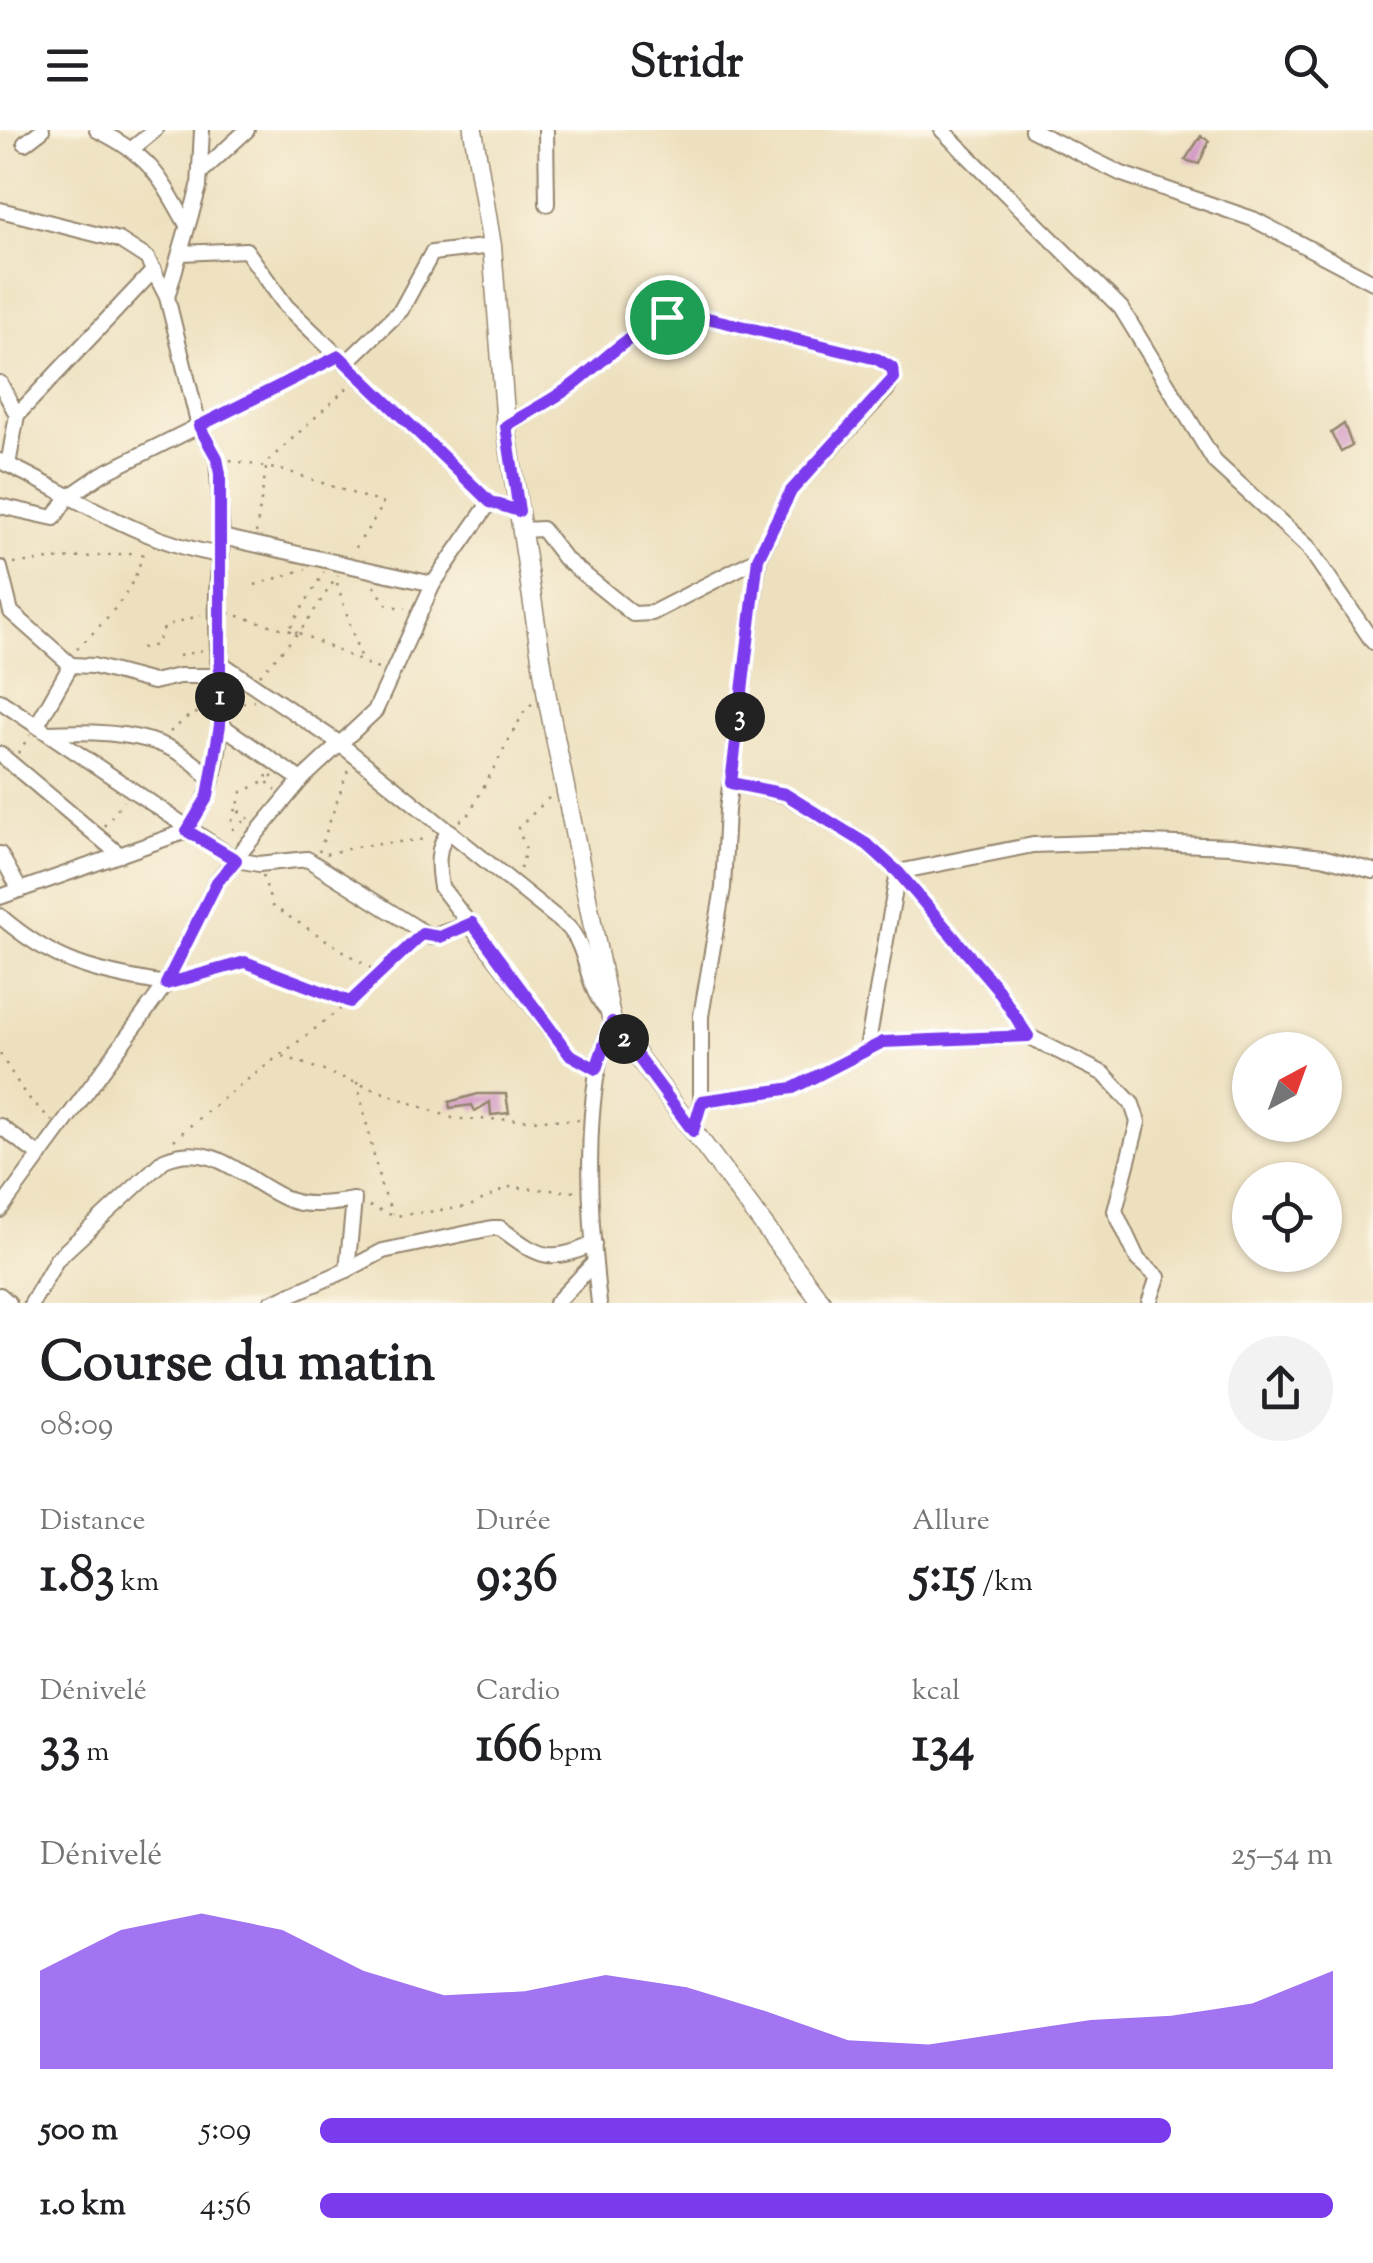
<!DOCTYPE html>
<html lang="fr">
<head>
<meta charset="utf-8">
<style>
	body { margin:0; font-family:"Sorts Mill Goudy",serif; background:#f2f2f2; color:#202124; height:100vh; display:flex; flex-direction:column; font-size:38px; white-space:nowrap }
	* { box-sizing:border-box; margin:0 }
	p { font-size:32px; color:#757577 }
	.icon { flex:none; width:55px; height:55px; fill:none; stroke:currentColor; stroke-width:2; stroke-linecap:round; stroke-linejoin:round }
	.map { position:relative; height:1173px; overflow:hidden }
	.drawer { display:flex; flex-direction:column; background:#fff; flex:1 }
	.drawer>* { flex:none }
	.needle { width:65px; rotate:41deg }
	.tools { position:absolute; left:1232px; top:902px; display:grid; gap:20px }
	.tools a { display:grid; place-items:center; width:110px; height:110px; border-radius:50%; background:#fff; box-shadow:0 2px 8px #0004; font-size:50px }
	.pin { position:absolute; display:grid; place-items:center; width:85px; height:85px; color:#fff; margin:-42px; border:5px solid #fff; border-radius:50%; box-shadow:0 2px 10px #0007 }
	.km { position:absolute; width:50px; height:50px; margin:-25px; border-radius:50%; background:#222; color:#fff; font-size:28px; line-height:50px; text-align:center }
	.round { display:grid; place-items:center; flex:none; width:105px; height:105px; border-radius:52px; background:#f2f2f2 }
	.summary { display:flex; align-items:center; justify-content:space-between; height:170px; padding:0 40px }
	h1 { font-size:55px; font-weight:800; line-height:75px }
	.figures { display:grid; grid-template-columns:repeat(3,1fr); gap:15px; height:170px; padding:10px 40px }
	.figures div { display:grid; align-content:center }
	.figures b { font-size:50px; font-weight:800 }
	.figures small { font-size:28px; font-weight:400 }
	.figures p { font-size:28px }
	.chart { height:280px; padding:20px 40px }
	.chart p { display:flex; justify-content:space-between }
	.chart svg { width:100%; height:180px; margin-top:10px; fill:#7c3aed; opacity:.7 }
	ul { padding:0 40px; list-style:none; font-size:32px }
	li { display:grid; grid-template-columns:160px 120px 1fr; align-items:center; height:75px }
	li i { height:25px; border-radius:12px; background:#7c3aed }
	header { display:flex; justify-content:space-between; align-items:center; height:130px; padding:0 40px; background:#fff; font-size:45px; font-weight:800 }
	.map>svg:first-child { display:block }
</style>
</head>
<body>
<header><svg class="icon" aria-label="menu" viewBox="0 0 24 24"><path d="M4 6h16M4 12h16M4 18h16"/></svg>Stridr<svg class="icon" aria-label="search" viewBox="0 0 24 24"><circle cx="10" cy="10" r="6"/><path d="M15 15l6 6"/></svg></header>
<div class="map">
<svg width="1373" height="1173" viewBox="0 0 1373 1173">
	<rect width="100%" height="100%" fill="#fcf5e5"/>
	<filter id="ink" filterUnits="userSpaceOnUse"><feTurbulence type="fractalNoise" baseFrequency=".01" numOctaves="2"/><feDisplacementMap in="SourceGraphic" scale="20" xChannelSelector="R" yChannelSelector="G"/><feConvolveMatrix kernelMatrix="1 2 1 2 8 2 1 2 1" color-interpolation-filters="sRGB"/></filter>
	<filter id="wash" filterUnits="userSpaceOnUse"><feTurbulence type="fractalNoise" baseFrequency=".0048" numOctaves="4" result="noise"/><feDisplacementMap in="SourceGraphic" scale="40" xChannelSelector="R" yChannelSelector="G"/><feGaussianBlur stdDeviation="2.25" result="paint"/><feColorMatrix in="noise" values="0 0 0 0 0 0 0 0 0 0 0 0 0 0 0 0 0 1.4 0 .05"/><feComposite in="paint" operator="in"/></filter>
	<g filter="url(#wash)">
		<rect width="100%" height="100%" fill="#ede0be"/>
		<g id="blocks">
			<g fill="#d196c4">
				<polygon points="1201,6 1209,11 1199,34 1185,30"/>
				<polygon points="1344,294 1352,316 1341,322 1331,303"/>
				<polygon points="478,964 506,964 509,983 491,985 490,972 475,981 472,975 450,978 449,972"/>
			</g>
		</g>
	</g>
	<g filter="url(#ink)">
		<use href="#blocks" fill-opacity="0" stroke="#94856e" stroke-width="2.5"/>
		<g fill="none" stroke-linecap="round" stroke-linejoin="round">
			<g stroke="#94856e" stroke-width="18">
				<g id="minor">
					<path d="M97,0C150,26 159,45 187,95"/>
					<polyline points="546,0 547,74"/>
					<polyline points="942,0 1121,178 1215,332 1308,417 1373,512"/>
					<polyline points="1032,0 1122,44 1253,89 1373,152"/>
					<polyline points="25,13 42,0"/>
					<polyline points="133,18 155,0"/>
					<polyline points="202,41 247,0"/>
					<polyline points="0,80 119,110 147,128 167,167 199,296 217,329 222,407"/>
					<polyline points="182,123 246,120 286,176 490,372"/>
					<polyline points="167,167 199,57 202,0"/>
					<polyline points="346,233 401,180 432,123 492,116"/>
					<polyline points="0,253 17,285 8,335"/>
					<polyline points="17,285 154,140"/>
					<path d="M506,296C528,282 554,270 574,254C615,222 640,188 695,185L877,229L892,238L894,248L887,259L791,361L759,428L727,680L723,758L701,886V971L693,1001"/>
					<path d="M0,331C73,365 141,413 221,425L222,407L433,454L490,372L519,381"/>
					<polyline points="0,376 54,388 67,368 102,344 339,226"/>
					<polyline points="523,400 542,399 565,429 633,484 652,483 759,428"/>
					<polyline points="0,438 11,482 71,535 37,595"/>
					<path d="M218,531L339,613L568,797C590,821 585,860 609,882"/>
					<polyline points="71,535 93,536 153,552 179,546 219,546"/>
					<polyline points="0,571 236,730 259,734 307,729 431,807 472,793"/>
					<polyline points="221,595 301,650"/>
					<path d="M48,603C105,600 175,602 211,651"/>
					<polyline points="0,624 120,725"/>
					<polyline points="731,653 785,665 868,715 898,742 996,857 1028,906"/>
					<path d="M450,701C435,715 438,739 441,757L569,924L597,939"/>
					<polyline points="0,724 20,760"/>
					<polyline points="898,742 1033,715 1121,712 1231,716 1322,727 1373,741"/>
					<path d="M0,767L187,701C247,622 204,515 221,425"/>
					<path d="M0,786C54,833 96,843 166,854L0,1080"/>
					<polyline points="166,854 217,751 301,650 375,581 433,454"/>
					<polyline points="867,918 898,742"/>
					<polyline points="701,971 793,958 883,912 1028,906 1104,944 1132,974 1138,992 1115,1081 1138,1130 1158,1147 1149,1173"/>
					<polyline points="0,996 40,1026"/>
					<path d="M347,1140L383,1121L492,1098H500C540,1127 547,1134 594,1114"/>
					<polyline points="0,1165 9,1173"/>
					<path d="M32,1173L57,1129L164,1030C217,1008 247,1055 292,1071C309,1077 336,1073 354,1070L347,1140L271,1173"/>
					<polyline points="556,1173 594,1133"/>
					<path d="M599,1173C590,1096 580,962 612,892"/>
				</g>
			</g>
			<g stroke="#94856e" stroke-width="21">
				<polyline id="tertiary" points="473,0 492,116 506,296 547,567 612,892 822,1173"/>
			</g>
			<g stroke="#94856e" stroke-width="2.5" stroke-dasharray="2.5 8" stroke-linecap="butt">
				<polyline points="230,330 290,342 384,374 353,422"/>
				<polyline points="256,403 267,332 348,257"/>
				<polyline points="14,433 133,423"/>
				<polyline points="337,453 362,533"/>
				<polyline points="255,455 306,439"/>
				<polyline points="374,456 388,476 406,478"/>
				<polyline points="228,483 298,503 290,498 324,442"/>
				<polyline points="299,503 378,539"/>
				<polyline points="141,518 156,515 165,496 201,485"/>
				<path d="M77,519C108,488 137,460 144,416"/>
				<polyline points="179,526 203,520"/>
				<polyline points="260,545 304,496 338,445"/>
				<polyline points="232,574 254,571"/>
				<polyline points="170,602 190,585 205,581"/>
				<polyline points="18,623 30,605"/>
				<polyline points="273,646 266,651 276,660"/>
				<polyline points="236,679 230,696 240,705"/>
				<polyline points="239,681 245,697"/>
				<polyline points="249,689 237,678 242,662 266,651 267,644"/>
				<polyline points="460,691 468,686 525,580 534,572"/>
				<polyline points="104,696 124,671"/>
				<polyline points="319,722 348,640"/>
				<polyline points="326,724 360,716 427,709"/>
				<polyline points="520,739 526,720 518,698 552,665"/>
				<polyline points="263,745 272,776 382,845"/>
				<polyline points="182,850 245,832 349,871"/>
				<polyline points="0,924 25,964 52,991"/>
				<polyline points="283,926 455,989 579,990"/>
				<polyline points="357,952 381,1056 393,1084"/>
				<path d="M174,1010C251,940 342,888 414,812"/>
				<polyline points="369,1076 394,1086 468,1077 508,1057 579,1062"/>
			</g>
			<use href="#minor" stroke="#fff" stroke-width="14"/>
			<use href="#tertiary" stroke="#fff" stroke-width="18"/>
		</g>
	</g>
	<g fill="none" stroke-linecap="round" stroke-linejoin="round" filter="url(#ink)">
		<g stroke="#fff" stroke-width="20">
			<path id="route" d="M695,185L877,229L892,238L894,248L791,361L758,428L731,653L785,664L868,715L898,742L996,857L1028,906L883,912L793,958L702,971L693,1001L612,892L596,939L569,924L472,793L440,807L422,804L350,872L245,832L166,854L217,752L236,730L187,701L208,666L220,595V344L217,328L199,296L339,226L490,372L519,381L506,296C528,282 554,270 574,254C615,222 640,188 695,185Z"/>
		</g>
		<use href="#route" stroke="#7c3aed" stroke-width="12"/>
	</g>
</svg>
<div class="tools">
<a><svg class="needle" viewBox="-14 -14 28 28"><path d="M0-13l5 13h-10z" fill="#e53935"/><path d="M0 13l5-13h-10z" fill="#757577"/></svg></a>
<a><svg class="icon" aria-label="locate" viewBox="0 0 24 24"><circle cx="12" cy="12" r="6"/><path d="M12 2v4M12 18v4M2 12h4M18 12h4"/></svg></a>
</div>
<div class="pin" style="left:667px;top:187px;background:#1e9e55"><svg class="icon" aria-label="arrive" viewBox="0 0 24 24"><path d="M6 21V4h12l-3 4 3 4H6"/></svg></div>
<b class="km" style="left:220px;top:567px">1</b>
<b class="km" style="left:624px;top:909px">2</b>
<b class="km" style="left:740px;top:587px">3</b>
</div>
<section class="drawer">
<div class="summary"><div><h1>Course du matin</h1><p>08:09</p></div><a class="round"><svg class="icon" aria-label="share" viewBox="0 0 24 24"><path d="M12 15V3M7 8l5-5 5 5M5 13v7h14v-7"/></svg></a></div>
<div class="figures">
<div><p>Distance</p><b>1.83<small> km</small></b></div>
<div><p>Durée</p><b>9:36</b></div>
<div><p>Allure</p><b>5:15<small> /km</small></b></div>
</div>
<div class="figures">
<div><p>Dénivelé</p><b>33<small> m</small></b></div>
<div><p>Cardio</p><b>166<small> bpm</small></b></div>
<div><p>kcal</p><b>134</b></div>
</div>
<div class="chart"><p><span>Dénivelé</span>25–54 m</p>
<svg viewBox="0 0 160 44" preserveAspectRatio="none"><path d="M0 44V20L10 10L20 6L30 10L40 20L50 26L60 25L70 21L80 24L90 30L100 37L110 38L120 35L130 32L140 31L150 28L160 20V44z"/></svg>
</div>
<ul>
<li><b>500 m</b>5:09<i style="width:84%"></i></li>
<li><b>1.0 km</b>4:56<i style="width:100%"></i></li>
</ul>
</section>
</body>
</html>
